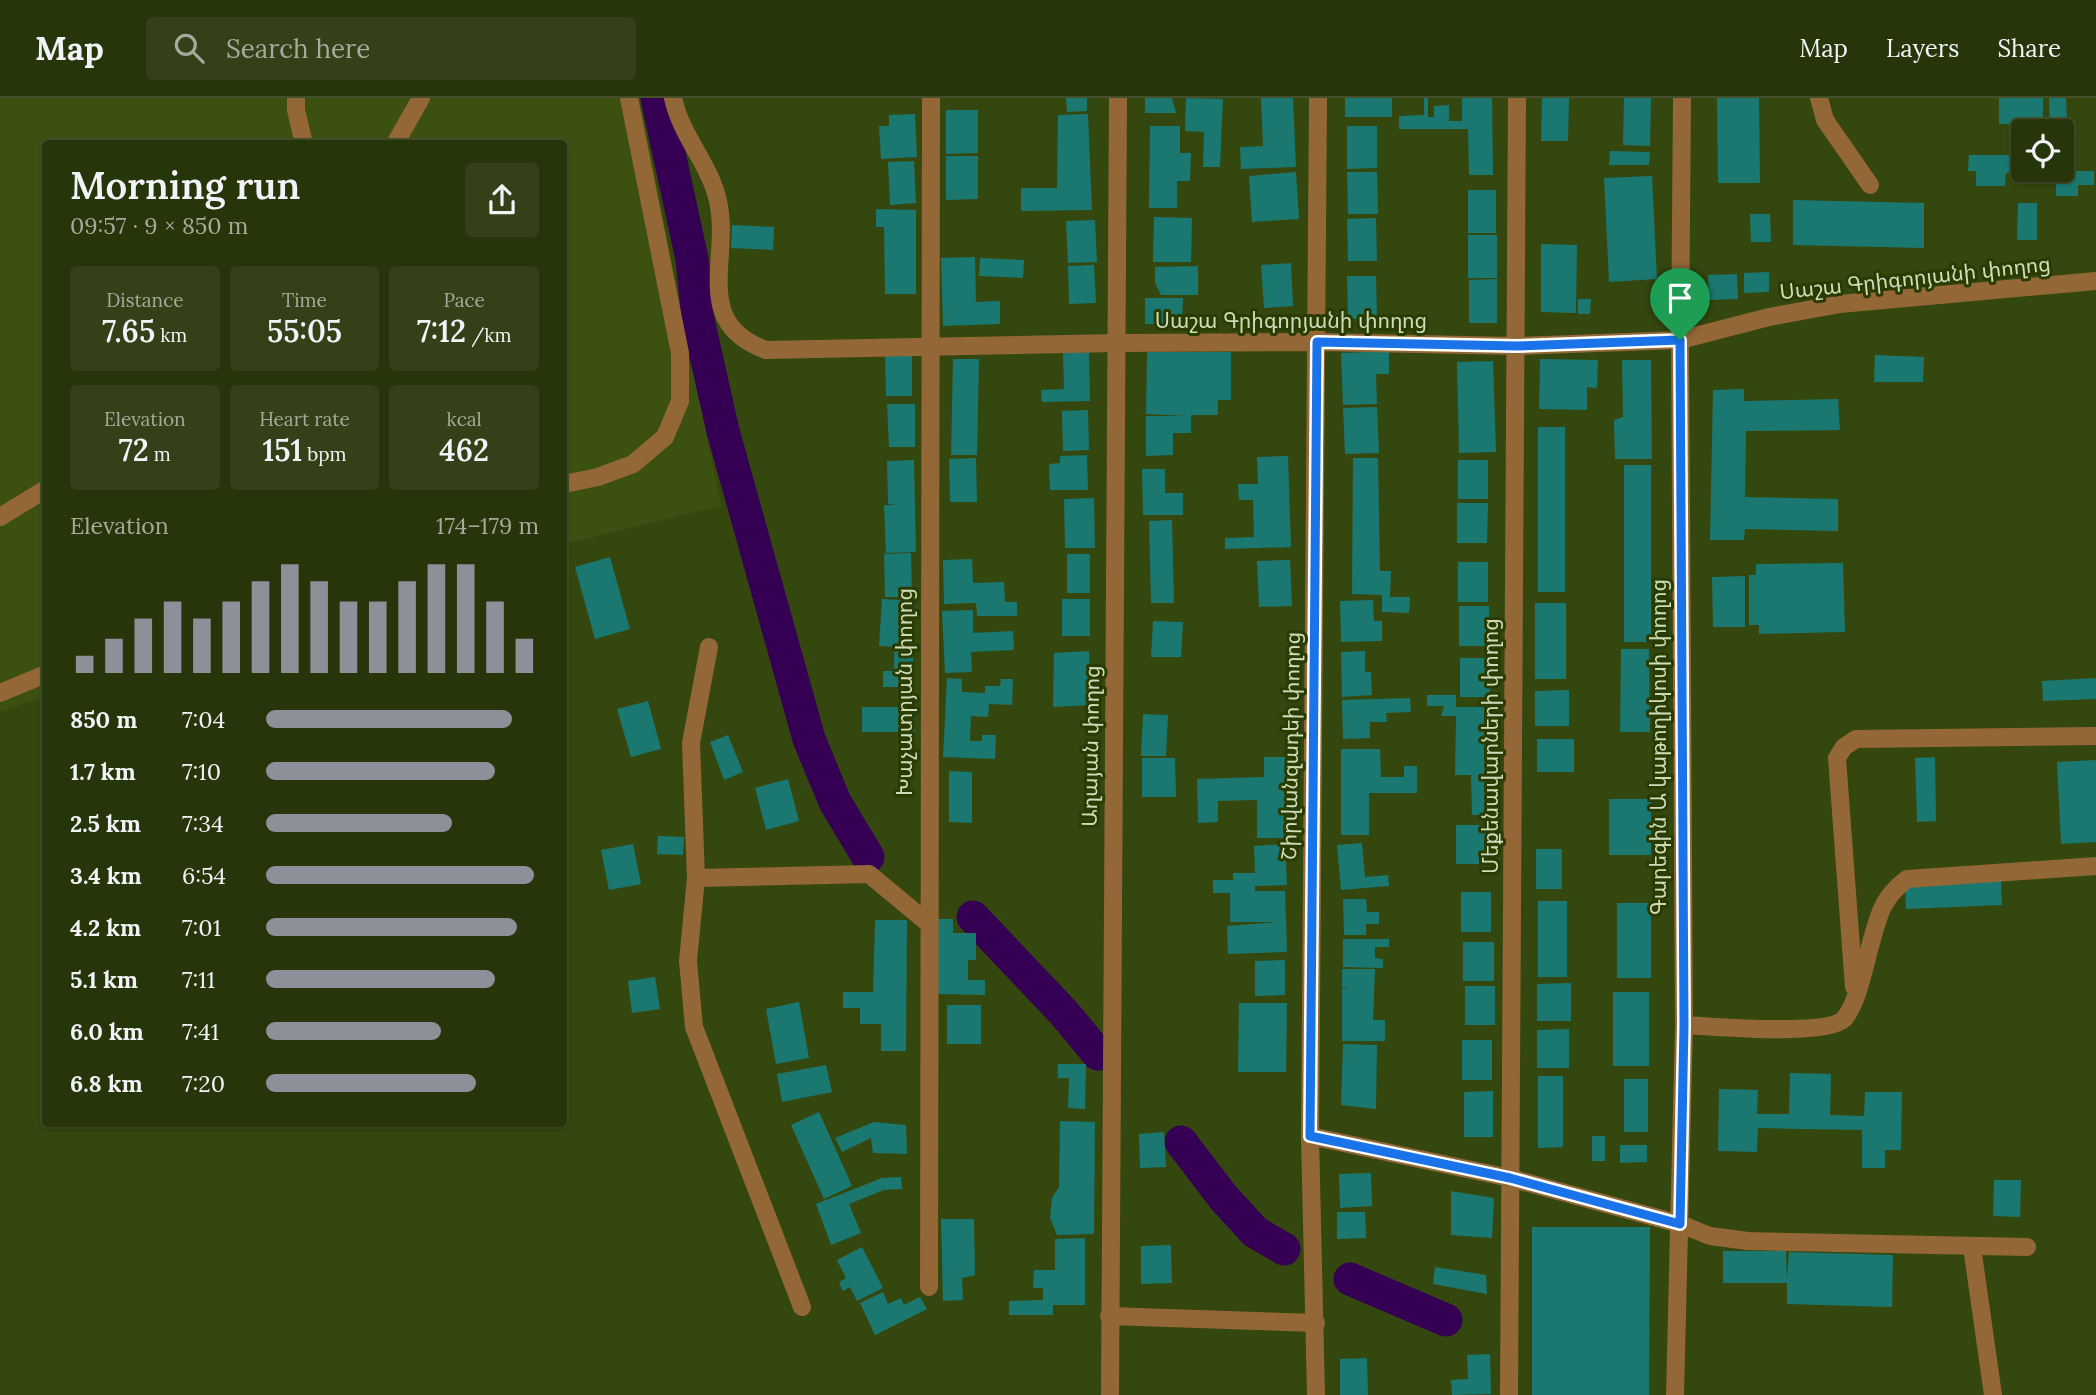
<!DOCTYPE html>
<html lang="en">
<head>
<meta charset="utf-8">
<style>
	body { margin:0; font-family:Lora,"Noto Sans Armenian",serif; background:#334018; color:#f1f3f6; height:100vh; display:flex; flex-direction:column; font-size:26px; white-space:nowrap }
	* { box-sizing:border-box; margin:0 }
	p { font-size:23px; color:#a4ab9c }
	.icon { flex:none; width:38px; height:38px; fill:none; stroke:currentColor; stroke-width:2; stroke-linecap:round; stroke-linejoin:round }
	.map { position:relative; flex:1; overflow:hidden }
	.details { position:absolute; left:42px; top:42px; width:525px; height:987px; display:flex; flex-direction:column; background:#27350a; border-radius:7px; box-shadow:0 2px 5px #0004,0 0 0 2px #43502b }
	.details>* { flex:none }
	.tools { position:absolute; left:2011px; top:21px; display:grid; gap:14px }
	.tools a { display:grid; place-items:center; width:63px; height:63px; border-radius:7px; background:#27350a; box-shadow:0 2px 5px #0004,0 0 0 2px #43502b; font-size:35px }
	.pin { position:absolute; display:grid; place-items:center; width:60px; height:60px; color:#fff; margin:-72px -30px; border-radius:50% 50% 50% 0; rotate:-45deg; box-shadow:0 0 7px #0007 }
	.pin .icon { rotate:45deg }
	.round { display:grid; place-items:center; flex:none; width:74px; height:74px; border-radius:7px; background:#334018 }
	.headline { display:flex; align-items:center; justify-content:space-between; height:119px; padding:0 28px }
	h1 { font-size:38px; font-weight:600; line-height:52px }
	.stats { display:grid; grid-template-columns:repeat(3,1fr); gap:10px; height:119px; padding:7px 28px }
	.stats div { display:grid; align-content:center; border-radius:7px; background:#334018; text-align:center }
	.stats b { font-size:30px; font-weight:600 }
	.stats small { font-size:19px; font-weight:400 }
	.stats p { font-size:19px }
	.chart { height:196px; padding:14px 28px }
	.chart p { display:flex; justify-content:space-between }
	.chart svg { width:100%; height:126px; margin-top:7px; stroke:#8c9099; stroke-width:6 }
	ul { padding:0 28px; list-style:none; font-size:23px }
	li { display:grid; grid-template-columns:112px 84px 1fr; align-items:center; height:52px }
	li i { height:18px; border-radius:9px; background:#8c9099 }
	header { display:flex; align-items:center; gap:42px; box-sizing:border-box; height:98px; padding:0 35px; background:#27350a; border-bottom:2px solid #43502b }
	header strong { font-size:33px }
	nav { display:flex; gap:38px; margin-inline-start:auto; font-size:24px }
	.search { width:490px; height:63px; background:#334018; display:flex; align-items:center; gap:18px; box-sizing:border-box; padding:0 24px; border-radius:7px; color:#a4ab9c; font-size:26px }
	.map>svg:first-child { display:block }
</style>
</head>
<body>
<header>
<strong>Map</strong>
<div class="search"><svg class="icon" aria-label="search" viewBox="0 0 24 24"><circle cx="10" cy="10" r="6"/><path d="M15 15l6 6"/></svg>Search here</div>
<nav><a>Map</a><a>Layers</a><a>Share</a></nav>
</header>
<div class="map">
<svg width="2096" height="1297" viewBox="0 0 2096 1297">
	<rect width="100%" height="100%" fill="#34470e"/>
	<polygon fill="#3c5111" points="0,0 639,0 721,408 564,446 564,46 46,46 45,598 0,614"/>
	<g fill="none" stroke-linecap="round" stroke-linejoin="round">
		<g stroke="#350054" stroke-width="33">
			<polyline points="657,0 692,161 698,222 723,333 809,641 835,704 868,759"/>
			<polyline points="973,819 1064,915 1098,956"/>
			<polyline points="1181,1044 1223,1099 1255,1134 1284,1151"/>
			<polyline points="1350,1181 1446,1222"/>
		</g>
	</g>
	<g fill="#1b7870">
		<polygon points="1066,0 1087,0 1087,13 1067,14"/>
		<polygon points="1145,0 1172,0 1176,15 1145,15"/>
		<polygon points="1186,0 1223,1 1220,69 1203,69 1204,34 1185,33"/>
		<polygon points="1261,0 1293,0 1296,69 1241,71 1240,49 1263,48"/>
		<rect x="1345" y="0" width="47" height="19"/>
		<polygon points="1424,0 1428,0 1428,19 1434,19 1434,8 1449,7 1449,23 1462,23 1462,0 1492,0 1493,77 1469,77 1468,31 1399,31 1399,18 1424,17"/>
		<polygon points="1542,0 1569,0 1568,43 1541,43"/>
		<polygon points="1624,0 1651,0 1650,48 1623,47"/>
		<polygon points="1717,0 1759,0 1760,85 1718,85"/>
		<rect x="1999" y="0" width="44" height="26"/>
		<polygon points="2049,0 2066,0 2067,23 2071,23 2071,39 2062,40 2062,33 2050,33"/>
		<polygon points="946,12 978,12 978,55 946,56"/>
		<polygon points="915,16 917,59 881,61 879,28 889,28 889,17"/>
		<polygon points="1088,16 1092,112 1021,113 1021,90 1057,90 1058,17"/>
		<polygon points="1150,28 1180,28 1180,55 1191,55 1190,83 1177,83 1177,110 1149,110"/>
		<polygon points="1347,28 1377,28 1377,70 1347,71"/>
		<polygon points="2062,43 2075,43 2076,73 2094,73 2094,87 2078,87 2078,98 2056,98 2056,72 2062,72"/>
		<polygon points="1610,53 1650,54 1649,67 1609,67"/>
		<polygon points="1969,57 2017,57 2017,75 2006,75 2005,88 1976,88 1976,73 1968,73"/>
		<polygon points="946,58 978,58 978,101 946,102"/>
		<polygon points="914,63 916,105 890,107 888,64"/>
		<polygon points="1296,74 1299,121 1252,124 1249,78"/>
		<polygon points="1347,74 1377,74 1378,116 1348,116"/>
		<polygon points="1652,78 1657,181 1609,184 1604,80"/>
		<rect x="1468" y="92" width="28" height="43"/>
		<polygon points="1793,102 1924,105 1924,150 1793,147"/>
		<polygon points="2018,105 2037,105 2037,142 2017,142"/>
		<polygon points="876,111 916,112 916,196 885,196 884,129 876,129"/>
		<polygon points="1750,116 1770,116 1771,144 1751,144"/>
		<polygon points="1154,119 1192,120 1191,164 1153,164"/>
		<polygon points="1376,120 1377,163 1348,163 1347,121"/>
		<polygon points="1095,122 1097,164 1068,165 1066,123"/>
		<polygon points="732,127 774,129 773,152 731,150"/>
		<rect x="1468" y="137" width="29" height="43"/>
		<polygon points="1541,146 1577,147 1576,215 1541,214"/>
		<polygon points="975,159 976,204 1000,203 1000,226 943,228 941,160"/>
		<polygon points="980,160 1024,162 1023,180 979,178"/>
		<polygon points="1291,165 1293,208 1264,210 1261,167"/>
		<polygon points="1094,167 1096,205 1069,206 1068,168"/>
		<polygon points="1198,168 1198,197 1161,197 1155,185 1155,169"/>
		<polygon points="1769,174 1769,194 1744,195 1744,175"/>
		<polygon points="1737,176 1738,201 1709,202 1708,177"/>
		<polygon points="1347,178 1376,178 1377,220 1348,221"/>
		<polygon points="1497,181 1497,225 1469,225 1469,182"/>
		<polygon points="1145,200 1183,200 1182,227 1145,226"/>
		<polygon points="1578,201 1591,201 1590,216 1578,216"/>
		<polygon points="1389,253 1389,276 1376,276 1377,306 1343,307 1341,255"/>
		<polygon points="912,254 912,298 886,298 885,255"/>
		<polygon points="1089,254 1090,303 1042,304 1041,292 1064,291 1063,255"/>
		<polygon points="1147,254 1231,254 1231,302 1218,302 1218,317 1191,317 1191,335 1173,335 1173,357 1146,358 1146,318 1187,318 1146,316"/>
		<polygon points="1875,257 1924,259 1923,284 1874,284"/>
		<polygon points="953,261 979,261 977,357 951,357"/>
		<polygon points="1540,261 1598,262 1597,290 1587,289 1587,312 1539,311"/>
		<polygon points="1622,262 1651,262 1652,361 1615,361 1614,322 1623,319"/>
		<polygon points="1493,263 1496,354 1459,355 1457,264"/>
		<polygon points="1744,291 1744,303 1838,301 1840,332 1746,333 1745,399 1838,401 1838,433 1745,431 1744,442 1710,442 1713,292"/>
		<polygon points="887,306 915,306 915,349 889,349"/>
		<polygon points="1377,309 1379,355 1345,356 1343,310"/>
		<polygon points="1088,312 1089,352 1063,353 1062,313"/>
		<rect x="1538" y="329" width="27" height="165"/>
		<polygon points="1087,357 1088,392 1050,392 1049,366 1060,365 1060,358"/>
		<polygon points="1288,358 1291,449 1225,451 1225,440 1254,439 1253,402 1239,402 1238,386 1258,386 1257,359"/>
		<polygon points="976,360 977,404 950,404 949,361"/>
		<polygon points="1353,360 1378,360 1380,473 1391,473 1390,499 1410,499 1409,515 1382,514 1382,497 1352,496"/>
		<polygon points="914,362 916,454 886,455 884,407 897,407 888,406 887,363"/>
		<rect x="1458" y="362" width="30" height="39"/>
		<rect x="1624" y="367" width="27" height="177"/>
		<polygon points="1142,371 1165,371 1165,395 1183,395 1183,417 1143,417"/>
		<polygon points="1094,400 1095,450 1065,450 1064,401"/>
		<polygon points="1457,405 1488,405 1487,445 1457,445"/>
		<polygon points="1172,422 1174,505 1151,505 1149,423"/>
		<polygon points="911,455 912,499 885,499 884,456"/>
		<rect x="1067" y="456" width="23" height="39"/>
		<polygon points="610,459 630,531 595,541 575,469"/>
		<polygon points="972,461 973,485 1004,484 1005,504 1017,504 1017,518 977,518 976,505 944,506 943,462"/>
		<polygon points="1290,462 1292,508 1259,509 1257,463"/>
		<rect x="1458" y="464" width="30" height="40"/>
		<polygon points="1843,465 1845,534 1759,536 1759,527 1749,527 1749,477 1756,477 1756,466"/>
		<polygon points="1745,478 1745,529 1713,529 1712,479"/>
		<polygon points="882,501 915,503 913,550 879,548"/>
		<rect x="1062" y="501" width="28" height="37"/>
		<polygon points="1373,502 1374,523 1382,523 1382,543 1341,544 1340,503"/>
		<rect x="1535" y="505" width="31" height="76"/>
		<rect x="1459" y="508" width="30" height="40"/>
		<polygon points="973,512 973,535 1013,533 1014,552 971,554 972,574 945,575 942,513"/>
		<polygon points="1153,523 1183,524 1181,559 1151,559"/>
		<polygon points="1621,551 1649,551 1650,634 1620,634"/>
		<polygon points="894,553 913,553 913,589 883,589 883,573 894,573"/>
		<polygon points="1089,553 1091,607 1053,609 1054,555"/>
		<polygon points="1365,553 1365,574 1371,574 1372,597 1342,599 1341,554"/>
		<rect x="1460" y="560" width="30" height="39"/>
		<polygon points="947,580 962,581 962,594 985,595 985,588 1000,588 1001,581 1013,581 1012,607 989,606 988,619 971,618 970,643 982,643 982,637 996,637 995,661 943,659"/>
		<polygon points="2096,580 2096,601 2043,603 2042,583"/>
		<polygon points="1569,592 1569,628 1535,628 1535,593"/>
		<polygon points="1427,597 1456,597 1456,609 1484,609 1486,717 1472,717 1471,677 1455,677 1456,618 1441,618 1444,608 1427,608"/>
		<polygon points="1410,600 1411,614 1386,615 1387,624 1370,624 1370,640 1343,641 1342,602"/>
		<polygon points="648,603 661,651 631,659 617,611"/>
		<rect x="862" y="609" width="53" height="25"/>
		<polygon points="1143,616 1168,617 1166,658 1141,658"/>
		<polygon points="728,637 743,674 724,682 710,644"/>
		<rect x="1537" y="641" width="37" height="33"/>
		<polygon points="1341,651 1380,651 1381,679 1404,679 1404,668 1417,668 1417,695 1369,695 1369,737 1341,737"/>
		<polygon points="1264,659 1288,659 1288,740 1257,740 1257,702 1218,703 1218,724 1198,725 1197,681 1264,679"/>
		<polygon points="1935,659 1936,723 1917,724 1915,660"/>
		<polygon points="1142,660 1175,660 1176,699 1142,699"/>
		<polygon points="2096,662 2096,744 2061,746 2057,664"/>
		<polygon points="949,673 972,674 972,725 949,724"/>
		<polygon points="788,681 799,723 766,732 755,690"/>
		<rect x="1609" y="701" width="42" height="56"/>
		<rect x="1456" y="727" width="30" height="39"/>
		<polygon points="658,738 684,739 683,757 657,756"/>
		<polygon points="1362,745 1365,779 1388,777 1389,788 1341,792 1337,747"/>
		<polygon points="633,746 641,786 609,792 601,752"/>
		<polygon points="1285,746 1287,787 1255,788 1255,793 1285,793 1287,854 1228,856 1227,828 1277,824 1230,824 1230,795 1213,795 1213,782 1233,782 1233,775 1255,775 1254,748"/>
		<rect x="1536" y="751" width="26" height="40"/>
		<polygon points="2001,782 2002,807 1906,811 1905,786"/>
		<rect x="1461" y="794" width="30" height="40"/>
		<polygon points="1343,801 1366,801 1367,814 1379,814 1379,826 1366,826 1366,837 1344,837"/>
		<rect x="1538" y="803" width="29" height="76"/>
		<rect x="1617" y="805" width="34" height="75"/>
		<polygon points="938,821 953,821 953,835 976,835 976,862 968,862 968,882 985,882 985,897 937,896"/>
		<polygon points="875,822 907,822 906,953 881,953 881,926 860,926 860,910 843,910 843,894 873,894"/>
		<polygon points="1343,841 1389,841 1389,849 1375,849 1375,860 1383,861 1383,870 1343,869"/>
		<rect x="1463" y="844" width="31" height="39"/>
		<polygon points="1285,862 1285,897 1255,898 1255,863"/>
		<polygon points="1342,871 1375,871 1373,922 1385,922 1385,943 1342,943 1342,890 1350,890 1342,889"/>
		<polygon points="655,879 660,911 632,915 628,883"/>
		<polygon points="1571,885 1571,923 1537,923 1537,886"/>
		<rect x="1465" y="888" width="30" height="39"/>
		<rect x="1613" y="894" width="36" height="74"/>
		<polygon points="799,904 809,960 776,966 766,911"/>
		<polygon points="1239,905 1287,905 1286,974 1238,974"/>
		<rect x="947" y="907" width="34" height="39"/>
		<polygon points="1569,931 1569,970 1537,970 1537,932"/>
		<rect x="1462" y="942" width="30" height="40"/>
		<polygon points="1343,946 1377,947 1376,1011 1341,1007"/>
		<polygon points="1058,966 1086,966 1085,1011 1068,1010 1069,980 1058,980"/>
		<polygon points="826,967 832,994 782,1004 777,976"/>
		<polygon points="1790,975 1831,976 1830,1017 1864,1018 1865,994 1902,994 1901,1052 1885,1052 1885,1070 1862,1070 1862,1032 1758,1030 1757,1054 1718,1053 1719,991 1758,992 1757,1016 1789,1016"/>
		<polygon points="1538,978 1563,978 1563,1049 1538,1050"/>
		<rect x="1624" y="981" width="24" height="53"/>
		<polygon points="1493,993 1493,1039 1464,1039 1464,994"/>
		<polygon points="819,1014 852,1088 824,1101 791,1027"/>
		<polygon points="1060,1023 1095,1024 1094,1136 1057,1137 1050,1120 1052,1100 1059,1089"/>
		<polygon points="874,1024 906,1027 907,1056 873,1055 871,1040 842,1054 835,1040"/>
		<polygon points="1164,1034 1166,1069 1140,1070 1139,1036"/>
		<rect x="1592" y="1038" width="13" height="25"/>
		<polygon points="1620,1047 1647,1047 1647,1064 1620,1065"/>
		<polygon points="1371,1075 1372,1108 1340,1110 1339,1076"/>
		<polygon points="901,1079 902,1091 884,1092 849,1106 861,1135 831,1147 816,1106 882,1080"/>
		<polygon points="1994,1082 2021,1082 2020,1119 1993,1118"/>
		<polygon points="1451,1093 1494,1100 1492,1140 1451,1137"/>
		<polygon points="1337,1114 1365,1114 1366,1140 1337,1141"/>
		<polygon points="941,1121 974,1121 975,1177 962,1180 963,1202 943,1203"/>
		<polygon points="1532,1129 1650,1129 1649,1297 1532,1297"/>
		<polygon points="1085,1140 1085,1207 1053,1207 1053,1217 1009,1217 1009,1203 1043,1202 1043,1190 1033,1190 1034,1172 1055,1172 1055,1141"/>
		<polygon points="1171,1147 1172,1185 1141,1186 1141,1148"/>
		<polygon points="862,1149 883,1190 857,1203 850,1189 843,1193 839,1184 846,1180 837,1162"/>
		<polygon points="1723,1153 1786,1153 1787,1181 1789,1154 1893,1157 1892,1209 1787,1206 1787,1185 1723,1185"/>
		<polygon points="1435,1169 1486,1177 1487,1196 1433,1186"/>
		<polygon points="883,1194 888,1206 901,1200 904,1207 920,1199 927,1211 875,1237 860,1205"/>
		<polygon points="1490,1256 1491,1296 1452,1297 1451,1282 1468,1281 1467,1257"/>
		<polygon points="1367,1260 1368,1297 1340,1297 1340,1261"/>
	</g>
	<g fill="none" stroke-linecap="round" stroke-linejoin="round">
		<g stroke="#946737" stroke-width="18">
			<polyline points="296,0 296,12 304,46"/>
			<path d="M673,0C681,38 710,66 718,103C731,161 691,225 766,252L1118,245L1317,244L1517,248L1680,242L1769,219L1840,206L2096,183"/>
			<polyline points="1819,0 1825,22 1870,87"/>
			<polyline points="395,46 421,0"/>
			<polyline points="564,386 598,379 633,366 665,339 680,303 680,255 629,0"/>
			<polyline points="0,419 46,391"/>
			<polyline points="709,549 691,645 696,780 688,863 694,929 802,1209"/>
			<polyline points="0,595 46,576"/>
			<polyline points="696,780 869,776 928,825"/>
			<polyline points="1854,889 1837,660 1844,649 1856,641 2096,638"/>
			<path d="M1684,927C1712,928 1826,939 1844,921C1858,905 1865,865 1871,845C1879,816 1882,800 1907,781L2096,768"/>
			<polyline points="1310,1038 1510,1080 1680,1126 1710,1138 1748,1143 2027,1149"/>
			<polyline points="1972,1149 1993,1297"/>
			<polyline points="929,1189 931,0"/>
			<polyline points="1109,1218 1316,1225"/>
			<polyline points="1110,1297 1118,0"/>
			<polyline points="1316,1297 1310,1038 1318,0"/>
			<polyline points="1509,1297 1517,0"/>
			<polyline points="1675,1297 1684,927 1680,242 1682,0"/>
		</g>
	</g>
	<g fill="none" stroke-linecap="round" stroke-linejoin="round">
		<g stroke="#fff" stroke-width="14">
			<polygon id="route" points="1680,242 1684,927 1680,1126 1510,1080 1310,1038 1317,244 1517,248"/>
		</g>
		<use href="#route" stroke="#1a73e8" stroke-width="9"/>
	</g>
	<g text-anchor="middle" stroke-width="6" stroke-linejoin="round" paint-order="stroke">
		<g font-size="21" fill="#ceddb9" stroke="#2a3c01">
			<text transform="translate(1915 180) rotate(-6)" y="7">Սաշա Գրիգորյանի փողոց</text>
			<text x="1291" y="230">Սաշա Գրիգորյանի փողոց</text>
			<text transform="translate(905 594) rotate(-90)" y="7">Խաչատրյան փողոց</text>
			<text transform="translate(1091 648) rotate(-89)" y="7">Աղայան փողոց</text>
			<text transform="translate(1291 648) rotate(-89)" y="7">Շիրվանզադեի փողոց</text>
			<text transform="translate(1491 648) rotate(-90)" y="7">Մեքենավարների փողոց</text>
			<text transform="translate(1659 649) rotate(-90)" y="7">Գարեգին Ա կաթողիկոսի փողոց</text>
		</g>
	</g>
</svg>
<div class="tools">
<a><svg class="icon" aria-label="locate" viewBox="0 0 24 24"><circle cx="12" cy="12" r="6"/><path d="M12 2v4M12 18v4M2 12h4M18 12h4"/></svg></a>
</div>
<div class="pin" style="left:1680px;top:242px;background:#1e9e55"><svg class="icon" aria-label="arrive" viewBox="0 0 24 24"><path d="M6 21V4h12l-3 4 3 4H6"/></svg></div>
<section class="details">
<div class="headline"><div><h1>Morning run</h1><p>09:57 · 9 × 850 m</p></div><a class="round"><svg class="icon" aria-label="share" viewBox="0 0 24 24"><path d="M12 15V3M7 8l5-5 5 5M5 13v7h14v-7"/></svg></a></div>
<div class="stats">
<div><p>Distance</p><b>7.65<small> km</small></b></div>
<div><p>Time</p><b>55:05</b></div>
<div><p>Pace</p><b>7:12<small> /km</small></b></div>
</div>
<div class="stats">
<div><p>Elevation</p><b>72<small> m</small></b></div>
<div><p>Heart rate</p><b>151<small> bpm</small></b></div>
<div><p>kcal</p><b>462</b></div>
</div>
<div class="chart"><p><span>Elevation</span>174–179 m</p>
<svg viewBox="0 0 160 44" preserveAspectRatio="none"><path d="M5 44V38M15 44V32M25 44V25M35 44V19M45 44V25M55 44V19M65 44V12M75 44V6M85 44V12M95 44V19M105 44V19M115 44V12M125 44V6M135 44V6M145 44V19M155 44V32"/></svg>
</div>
<ul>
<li><b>850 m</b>7:04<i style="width:90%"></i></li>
<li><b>1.7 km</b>7:10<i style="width:84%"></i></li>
<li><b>2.5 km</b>7:34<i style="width:68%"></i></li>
<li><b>3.4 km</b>6:54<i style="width:98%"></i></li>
<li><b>4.2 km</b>7:01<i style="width:92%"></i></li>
<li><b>5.1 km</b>7:11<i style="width:84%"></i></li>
<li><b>6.0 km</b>7:41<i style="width:64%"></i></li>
<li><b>6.8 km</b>7:20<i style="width:77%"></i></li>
</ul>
</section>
</div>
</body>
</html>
